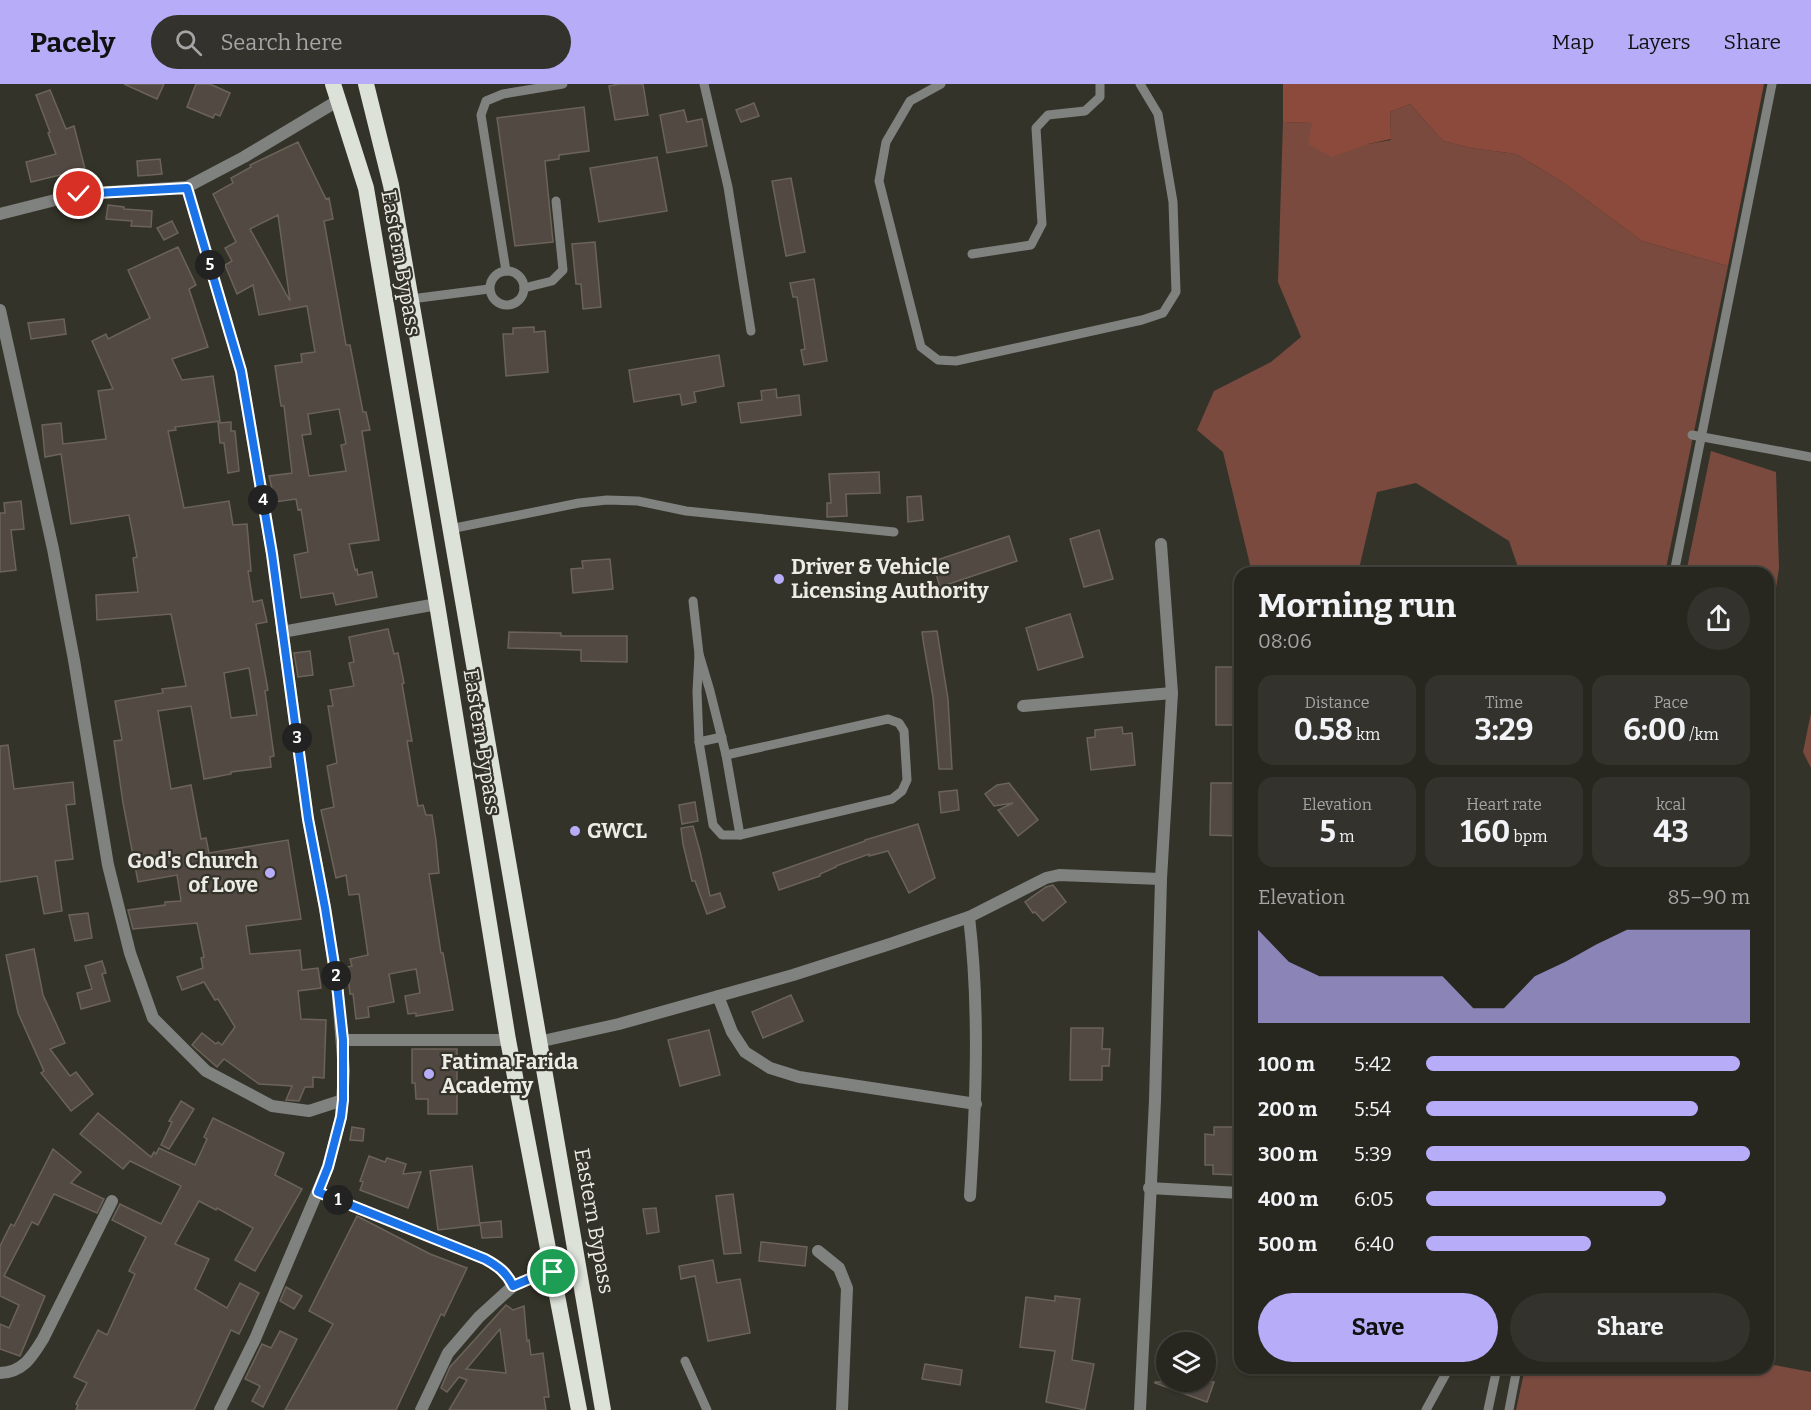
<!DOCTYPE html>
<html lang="en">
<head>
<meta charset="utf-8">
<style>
	body { margin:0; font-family:Bitter,serif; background:#33322c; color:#f1f3f6; height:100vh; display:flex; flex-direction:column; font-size:22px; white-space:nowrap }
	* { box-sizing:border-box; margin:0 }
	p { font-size:20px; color:#a4a5a4 }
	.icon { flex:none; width:33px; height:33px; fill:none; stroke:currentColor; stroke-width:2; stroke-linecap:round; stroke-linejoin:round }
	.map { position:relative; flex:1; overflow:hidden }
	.drawer { position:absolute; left:1234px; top:483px; width:540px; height:807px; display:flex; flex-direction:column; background:#27261f; border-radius:18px; box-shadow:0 2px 4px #0004,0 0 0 2px #43433d }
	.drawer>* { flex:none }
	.buttons { position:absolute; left:1156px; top:1248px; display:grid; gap:12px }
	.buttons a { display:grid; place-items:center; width:60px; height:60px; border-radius:50%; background:#27261f; box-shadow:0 2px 4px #0004,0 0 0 2px #43433d; font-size:30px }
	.pin { position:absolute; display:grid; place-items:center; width:51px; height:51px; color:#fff; margin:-26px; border:3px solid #fff; border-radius:50%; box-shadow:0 2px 6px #0007 }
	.km { position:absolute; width:30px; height:30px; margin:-15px; border-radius:50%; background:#222; color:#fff; font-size:16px; line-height:30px; text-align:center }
	.round { display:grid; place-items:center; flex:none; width:63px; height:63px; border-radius:32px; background:#33322c }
	.summary { display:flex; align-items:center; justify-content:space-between; height:102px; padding:0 24px }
	h1 { font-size:33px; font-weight:700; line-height:45px }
	.metrics { display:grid; grid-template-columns:repeat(3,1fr); gap:9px; height:102px; padding:6px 24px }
	.metrics div { display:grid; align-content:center; border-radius:15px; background:#33322c; text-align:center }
	.metrics b { font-size:30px; font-weight:700 }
	.metrics small { font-size:16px; font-weight:400 }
	.metrics p { font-size:16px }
	.chart { height:168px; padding:12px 24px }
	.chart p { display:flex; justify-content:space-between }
	.chart svg { width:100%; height:108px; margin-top:6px; fill:#b6acf8; opacity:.7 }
	.button { display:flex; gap:12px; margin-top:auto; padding:12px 24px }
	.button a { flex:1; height:69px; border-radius:36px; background:#b6acf8; color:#111; font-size:24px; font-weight:700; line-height:69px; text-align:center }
	.button a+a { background:#33322c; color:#f1f3f6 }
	ul { padding:0 24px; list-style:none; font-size:20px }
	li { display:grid; grid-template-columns:96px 72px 1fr; align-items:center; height:45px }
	li i { height:15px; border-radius:8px; background:#b6acf8 }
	header { display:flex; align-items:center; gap:36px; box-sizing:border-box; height:84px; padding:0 30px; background:#b6acf8; color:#111 }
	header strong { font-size:28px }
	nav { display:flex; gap:33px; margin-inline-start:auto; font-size:21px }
	.search { width:420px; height:54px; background:#33322c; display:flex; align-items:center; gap:15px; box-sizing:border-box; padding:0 21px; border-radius:33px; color:#a4a5a4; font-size:22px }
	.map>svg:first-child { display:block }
</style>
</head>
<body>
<header>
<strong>Pacely</strong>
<div class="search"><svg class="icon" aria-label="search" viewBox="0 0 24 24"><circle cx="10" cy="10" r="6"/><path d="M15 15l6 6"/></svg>Search here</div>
<nav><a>Map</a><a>Layers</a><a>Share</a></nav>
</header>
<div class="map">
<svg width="1811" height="1326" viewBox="0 0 1811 1326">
	<rect width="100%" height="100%" fill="#343329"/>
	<g fill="#7a4a3f">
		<polygon points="1410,20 1443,57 1471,64 1516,70 1561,97 1642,157 1728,182 1665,489 1520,489 1509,457 1416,399 1377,408 1358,489 1252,489 1223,368 1197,346 1214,307 1271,278 1301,253 1278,198 1283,38 1313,39 1368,60 1391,56 1390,28"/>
		<polygon points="1711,367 1776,388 1779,484 1769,550 1768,489 1686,489"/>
		<polygon points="1811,629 1811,684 1803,668"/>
		<polygon points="1769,1280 1811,1288 1811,1326 1516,1326 1525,1284 1768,1284"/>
	</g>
	<polygon fill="#8c4a3c" points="1283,0 1764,0 1728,182 1642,157 1561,97 1516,70 1471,64 1443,57 1410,20 1390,28 1391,55 1368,60 1332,73 1308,60 1312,39 1283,38"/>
	<g fill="#524a42" stroke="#6b635a" stroke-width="1.5" fill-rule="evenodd">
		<polygon points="124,0 164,0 157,15"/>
		<polygon points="196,0 210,0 230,9 220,32 215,30 213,34 187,23"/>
		<polygon points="619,0 643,0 648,31 615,36 609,2"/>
		<polygon points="50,6 66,45 74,42 85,85 31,98 26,78 56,70 48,49 50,48 36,11"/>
		<polygon points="754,19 759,32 741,38 736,26"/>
		<polygon points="584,23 589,67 559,71 559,75 545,77 553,158 515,162 497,34"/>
		<polygon points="684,26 687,38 702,35 707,62 667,69 660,31"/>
		<path d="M298,58L326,115L329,114L333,135L324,137L346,261H350L363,328H366L370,346L362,347L379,456L349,460L355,486L357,485L358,491L372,488L377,513L336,521L333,509L301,514L294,471L308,468L301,425L298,426L296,415L275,418L269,392L292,389L284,322H281L275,282L302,278L301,270L315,268L307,222L259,231L253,201L237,210L225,181L232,177L225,164L236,158L213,110L233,99L231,94L251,83L250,81ZM278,131L290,217L250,145ZM339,325L346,360L341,361L346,387L309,392L302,351L311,350L308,330Z"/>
		<polygon points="657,73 667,127 599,138 590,84"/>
		<polygon points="160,75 162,90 138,92 137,77"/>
		<polygon points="791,94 805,168 786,172 772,97"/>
		<polygon points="108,121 124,123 124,125 152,127 151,143 131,142 132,137 106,135"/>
		<polygon points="172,137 178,149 164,156 157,144"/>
		<polygon points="595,158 601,223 583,225 581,200 576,200 572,160"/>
		<path d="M178,163L196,201L189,205L208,263L172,275L182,296L213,292L220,337L175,343L176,346L168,347L184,424L229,417L233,441L247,440L251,487H248L253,518L262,516L267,538L256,540L268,606L265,607L274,672L270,673L271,683L231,688V690L204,695L191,622L158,627L171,705L191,701L201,755L206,754L209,769L288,756L301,835L246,842L250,870L300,866L302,886L318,884L321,904L298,907L301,935L326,936L324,994L313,993V1003H305L299,1017L286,1016L292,1002L259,1000L224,975L217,983L192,961L202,949L216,960L218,958L222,961L235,943L218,915L215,916L204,898L182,906L177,893L203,884L201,874L204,873L197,839L133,845L128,826L165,821V818L181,817L177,791L138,798L123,719L114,657L122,656L115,617L163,609L162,605L186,602L171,530L97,536L96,511L138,508L133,474L137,473L129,431L71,440L61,370L45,373L42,341L61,339L63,360L106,355L98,307L113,305L92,257L106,250L108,255L150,234L128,186ZM249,584L257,631L231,634L224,589Z"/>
		<polygon points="814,195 827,277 804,281 801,266 805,265 797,213 793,213 790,199"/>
		<polygon points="64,235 66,250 31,255 28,239"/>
		<polygon points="534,243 534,248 545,247 548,288 506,292 503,250 513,250 513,244"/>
		<polygon points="719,271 724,302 694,308 696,318 682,321 680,310 634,318 629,286"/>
		<polygon points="776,305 777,314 799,311 801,331 741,339 738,319 762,316 761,307"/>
		<polygon points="231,338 231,347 235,347 239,387 228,389 224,359 220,359 218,339"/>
		<polygon points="879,388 880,409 846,410 847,432 827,433 827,419 831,419 829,390"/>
		<polygon points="921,412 923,436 908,438 907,413"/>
		<polygon points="21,417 24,445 11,446 16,486 0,488 0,429 5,429 4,419"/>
		<polygon points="1099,446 1113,495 1084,503 1070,455"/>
		<polygon points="1009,452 1017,477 940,503 936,490 941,489 937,476"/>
		<polygon points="610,475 613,505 573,509 571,485 583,484 582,477"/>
		<polygon points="1070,530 1083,573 1038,586 1026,544"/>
		<polygon points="388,545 394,570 398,569 404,599 402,600 412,657 407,657 418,722 423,721 426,731 432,731 436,757 439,789 429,790 441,869 443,869 453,926 416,932 416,929 408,930 405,912 420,909 416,885 389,890 394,918 368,923 369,933 356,935 353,910 350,910 347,883 352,882 350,875 368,871 359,810 349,811 346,791 336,794 321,726 334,723 327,682 337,679 328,622 333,622 330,606 354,602 349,579 354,578 349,553"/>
		<polygon points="937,547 948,615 952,685 939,685 933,613 924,562 922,548"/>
		<polygon points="509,548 561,549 561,552 627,552 627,578 581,577 581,566 508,564"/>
		<polygon points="310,567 313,591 298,593 294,569"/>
		<rect x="1216" y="583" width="24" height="58"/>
		<polygon points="1122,643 1123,650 1132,649 1135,681 1091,686 1087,654 1095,653 1095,646"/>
		<polygon points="8,661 14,705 73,698 75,720 66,721 73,775 55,777 62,827 44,830 37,792 0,798 0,662"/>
		<polygon points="1009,699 1038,736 1018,752 998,726 1013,719 994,722 985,710 997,701"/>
		<polygon points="1211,699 1240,699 1240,752 1210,751"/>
		<polygon points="957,706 959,726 941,729 939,708"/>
		<polygon points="695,718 698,737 682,740 679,721"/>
		<polygon points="918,740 935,794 909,809 888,767 869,772 869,770 836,782 836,783 820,790 820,792 779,806 773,789 865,757 865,756"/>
		<polygon points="693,742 700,767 710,812 720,809 725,823 707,830 695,797 692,797 683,760 681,744"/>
		<polygon points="1053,801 1066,818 1043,837 1035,828 1033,829 1025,818 1046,803"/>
		<polygon points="88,829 92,854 75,857 69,831"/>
		<polygon points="34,865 43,911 65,959 50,965 70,992 76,988 93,1010 71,1027 41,989 44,987 18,929 6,871"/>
		<polygon points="102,877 106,889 102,890 110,917 81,925 77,909 92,905 85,882"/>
		<polygon points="791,911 803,937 763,954 752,928"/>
		<polygon points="1071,944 1103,944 1102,965 1110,965 1109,982 1102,982 1102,996 1070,996"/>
		<polygon points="709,946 720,991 680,1002 668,956"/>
		<polygon points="412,965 457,965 457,1030 428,1030 428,1015 416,1015 415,999 412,999"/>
		<polygon points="181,1017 194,1025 169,1065 161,1061 172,1038 169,1037"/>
		<polygon points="98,1029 151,1073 154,1068 156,1070 159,1064 195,1081 207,1055 204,1053 213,1034 284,1069 275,1091 302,1105 255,1187 235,1176 253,1144 217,1124 216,1126 199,1117 175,1160 209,1175 195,1205 227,1224 240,1199 259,1209 239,1250 231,1246 194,1326 76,1326 78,1321 76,1320 87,1299 74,1293 98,1246 107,1251 135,1190 129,1187 146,1153 112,1136 120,1120 161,1140 181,1102 130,1077 123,1085 80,1050"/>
		<polygon points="352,1043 364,1045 363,1057 350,1056"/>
		<polygon points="1214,1043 1239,1043 1238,1091 1213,1090 1213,1081 1205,1081 1205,1050 1214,1051"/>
		<polygon points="53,1065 81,1088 71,1099 104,1115 97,1129 54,1110 38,1141 32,1138 4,1192 45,1212 20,1272 0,1265 0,1240 9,1244 19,1221 0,1212 0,1162 11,1140 14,1142"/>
		<polygon points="369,1072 385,1078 387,1074 406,1080 403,1090 421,1088 408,1124 360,1106 363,1098 360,1097"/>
		<polygon points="472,1082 480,1141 438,1146 430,1087"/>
		<polygon points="733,1110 741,1169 724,1170 716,1112"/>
		<polygon points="656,1124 659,1148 647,1150 643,1125"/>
		<polygon points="357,1132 430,1170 467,1184 444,1232 441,1230 396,1326 285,1326 333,1240 309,1227"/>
		<polygon points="501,1137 502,1153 482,1154 480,1139"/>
		<polygon points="761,1158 807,1163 805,1182 759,1177"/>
		<polygon points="713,1176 717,1199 740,1195 750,1249 708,1257 695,1192 681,1195 679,1182"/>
		<polygon points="286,1203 302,1212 294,1225 280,1217"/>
		<polygon points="1055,1212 1080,1215 1072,1276 1094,1280 1085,1326 1046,1318 1055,1267 1020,1263 1026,1213 1055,1217"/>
		<path d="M506,1221L513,1226L524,1222L527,1257L529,1256L531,1271L543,1269L549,1313H544L546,1326H449L467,1296L459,1293L447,1308L441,1304L450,1283ZM500,1245L506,1289L466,1285L468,1283Z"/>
		<polygon points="280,1247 297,1255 263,1323 252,1317 260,1302 245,1295 262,1260 271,1264"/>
		<polygon points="925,1280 962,1286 960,1301 922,1295"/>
		<polygon points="1155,1298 1214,1298 1207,1318 1155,1299"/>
	</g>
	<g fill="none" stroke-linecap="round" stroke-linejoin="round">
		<g stroke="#7f827e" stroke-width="9">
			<polyline points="704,0 728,103 751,247"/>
			<polyline points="941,0 910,17 886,58 879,97 921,263 938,276 956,277 1142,236 1163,229 1176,208 1173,118 1158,30 1140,0"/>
			<polyline points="972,170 1031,161 1042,140 1036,44 1048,31 1085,27 1100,13 1100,0"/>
			<circle cx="507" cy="204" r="17"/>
			<polyline points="506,187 481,31 486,17 503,10 563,0"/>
			<polyline points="524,204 552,197 563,186 556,117"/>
			<polyline points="411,215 489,205"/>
			<polyline points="1692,351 1811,373"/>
			<polyline points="450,445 579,419 607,416 638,417 686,427 894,448"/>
			<polyline points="1674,489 1772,0"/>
			<polyline points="693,517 699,570 710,607 726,671 740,751"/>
			<polyline points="699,570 697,608 699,658 713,741 722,751 740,751 892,715 902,707 907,696 904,647 899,639 888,635 726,671"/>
			<polyline points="699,658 722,653"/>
			<polyline points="685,1277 707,1326"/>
			<polyline points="1426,1326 1449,1284"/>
			<polyline points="1488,1326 1497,1284"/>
			<polyline points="1509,1326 1517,1284"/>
		</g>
		<g stroke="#7f827e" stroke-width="12">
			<polyline points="187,103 241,287 272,469 308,735 325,824 337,900 344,987 341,1033 328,1083 255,1255 220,1326"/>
			<polyline points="0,130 79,110 187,103 244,73 339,16"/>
			<polyline points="0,226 53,465 74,576 108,781 130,869 153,934 206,987 272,1022 309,1027 343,1016"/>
			<polyline points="282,548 437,520"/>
			<polyline points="1023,622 1172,609"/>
			<path d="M969,833C980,925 976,1019 970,1112"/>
			<polyline points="718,912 732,948 745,968 770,984 799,993 976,1020"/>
			<polyline points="343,956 508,956"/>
			<polyline points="538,958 619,940 793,891 890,860 969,833 1046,794 1059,791 1161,795"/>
			<polyline points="1149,1104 1240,1109"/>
			<path d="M318,1108L485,1175C498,1182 507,1188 513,1202"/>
			<polyline points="818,1167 839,1184 847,1204 842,1326"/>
			<path d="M0,1289C23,1288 32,1273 43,1255L112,1117"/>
			<polyline points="421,1326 448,1269 479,1233 513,1202 534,1193 553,1189"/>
			<polyline points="1140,1326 1155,1016 1161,795 1172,609 1161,460"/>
		</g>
		<g stroke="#dce2d8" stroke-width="16">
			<polyline points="333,0 366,104 437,520 508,956 579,1326"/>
			<polyline points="366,0 391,101 603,1326"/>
		</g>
	</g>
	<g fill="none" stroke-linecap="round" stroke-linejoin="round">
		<g stroke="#fff" stroke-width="12">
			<path id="route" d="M79,110L187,104L241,287L272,470L308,735L325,824L337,900L343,956V1016L341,1033L328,1083L318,1108L485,1175C498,1182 507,1189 513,1202L534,1193L553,1188"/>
		</g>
		<use href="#route" stroke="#1a73e8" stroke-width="8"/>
	</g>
	<g fill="#b6acf8" stroke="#343329" stroke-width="2">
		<circle cx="779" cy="495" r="6"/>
		<circle cx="575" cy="747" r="6"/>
		<circle cx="270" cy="789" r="6"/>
		<circle cx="429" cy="990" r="6"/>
	</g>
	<g text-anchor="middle" stroke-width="4.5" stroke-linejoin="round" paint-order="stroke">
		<g font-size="21" fill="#ecebe5" stroke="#343329">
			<text transform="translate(401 179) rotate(80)" y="7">Eastern Bypass</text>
			<text transform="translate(482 658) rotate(81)" y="7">Eastern Bypass</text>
			<text transform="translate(594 1137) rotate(80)" y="7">Eastern Bypass</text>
		</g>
		<g font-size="21" font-weight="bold" fill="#ecebe5" stroke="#343329" text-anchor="start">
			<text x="791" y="490">Driver &amp; Vehicle<tspan x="791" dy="24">Licensing Authority</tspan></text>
			<text x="587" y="754">GWCL</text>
			<text x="258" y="784" text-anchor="end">God's Church<tspan x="258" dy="24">of Love</tspan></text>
			<text x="441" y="985">Fatima Farida<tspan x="441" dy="24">Academy</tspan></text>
		</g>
	</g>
</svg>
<div class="buttons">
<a><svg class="icon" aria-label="layers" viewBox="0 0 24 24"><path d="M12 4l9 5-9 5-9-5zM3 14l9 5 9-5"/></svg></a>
</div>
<div class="pin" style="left:553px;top:1188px;background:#1e9e55"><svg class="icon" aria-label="arrive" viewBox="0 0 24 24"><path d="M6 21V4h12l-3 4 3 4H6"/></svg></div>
<div class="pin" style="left:79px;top:110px;background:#d93025"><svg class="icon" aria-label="check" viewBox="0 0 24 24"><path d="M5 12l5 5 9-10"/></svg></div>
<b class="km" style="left:338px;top:1116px">1</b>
<b class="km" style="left:336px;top:892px">2</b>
<b class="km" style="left:297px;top:654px">3</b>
<b class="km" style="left:263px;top:416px">4</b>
<b class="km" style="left:210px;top:181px">5</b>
<section class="drawer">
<div class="summary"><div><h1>Morning run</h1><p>08:06</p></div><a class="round"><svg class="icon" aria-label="share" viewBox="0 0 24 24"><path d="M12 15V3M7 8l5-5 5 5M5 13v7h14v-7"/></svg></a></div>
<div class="metrics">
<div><p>Distance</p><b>0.58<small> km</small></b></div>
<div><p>Time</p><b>3:29</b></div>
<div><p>Pace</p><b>6:00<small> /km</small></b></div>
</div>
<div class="metrics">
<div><p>Elevation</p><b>5<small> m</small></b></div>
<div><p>Heart rate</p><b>160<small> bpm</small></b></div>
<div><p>kcal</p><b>43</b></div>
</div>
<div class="chart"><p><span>Elevation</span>85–90 m</p>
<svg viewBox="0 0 160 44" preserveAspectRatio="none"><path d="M0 44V6L10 19L20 25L30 25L40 25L50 25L60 25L70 38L80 38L90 25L100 19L110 12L120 6L130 6L140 6L150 6L160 6V44z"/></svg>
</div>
<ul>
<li><b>100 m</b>5:42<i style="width:97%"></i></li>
<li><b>200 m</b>5:54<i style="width:84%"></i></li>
<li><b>300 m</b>5:39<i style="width:100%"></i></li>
<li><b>400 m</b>6:05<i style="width:74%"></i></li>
<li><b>500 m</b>6:40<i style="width:51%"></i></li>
</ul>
<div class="button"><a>Save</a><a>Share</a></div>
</section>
</div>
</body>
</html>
